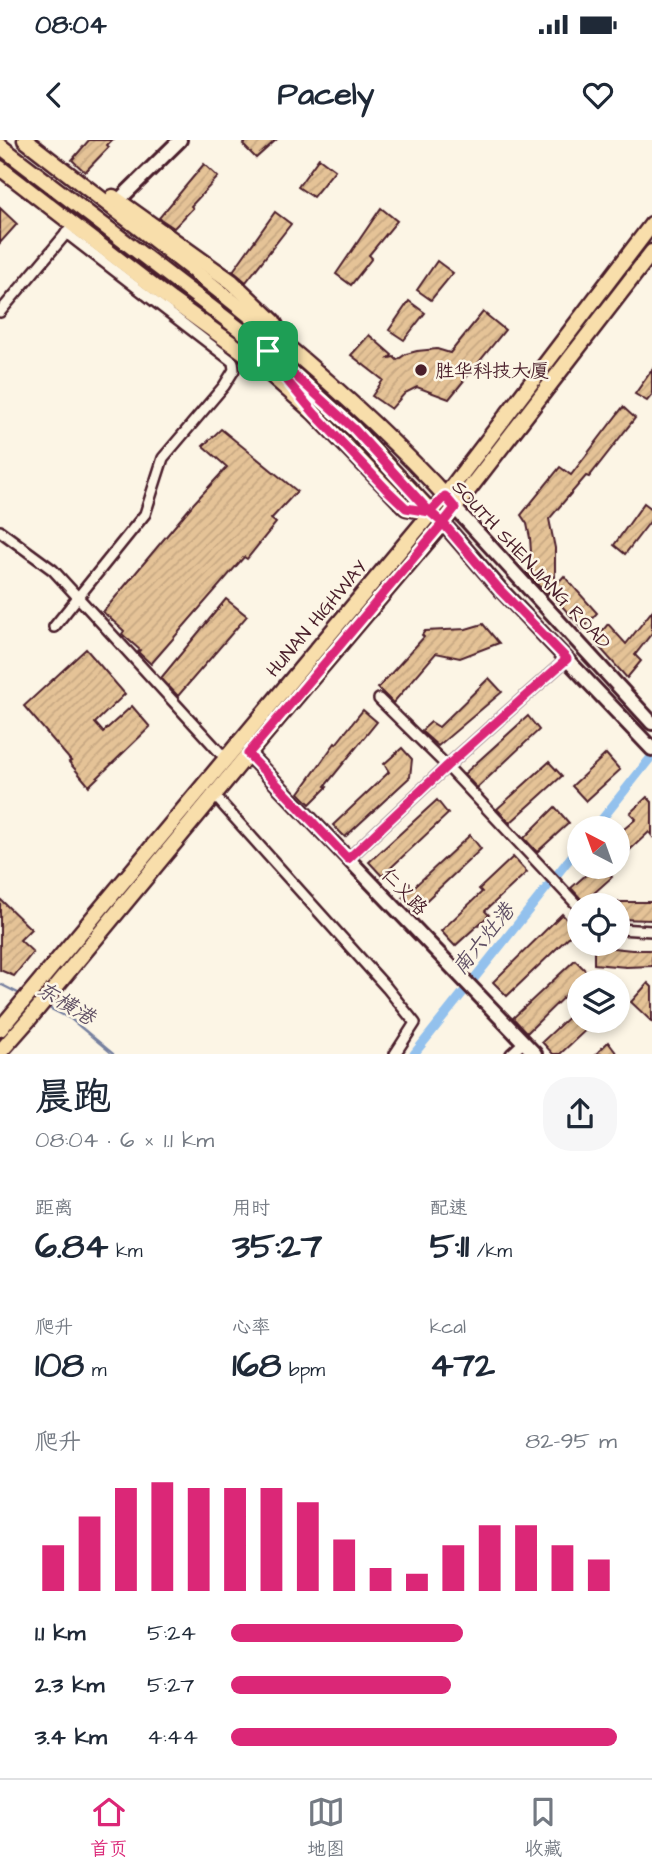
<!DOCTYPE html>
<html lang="zh">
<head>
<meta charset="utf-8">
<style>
	body { margin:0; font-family:"Architects Daughter","LXGW WenKai TC",sans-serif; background:#f6f6f7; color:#1f2937; height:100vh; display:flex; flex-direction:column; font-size:26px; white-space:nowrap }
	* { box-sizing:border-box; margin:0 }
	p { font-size:23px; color:#747a83 }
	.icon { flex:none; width:38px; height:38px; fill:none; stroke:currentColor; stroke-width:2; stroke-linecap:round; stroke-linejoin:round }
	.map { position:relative; height:914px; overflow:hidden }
	.drawer { display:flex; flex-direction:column; background:#fff; flex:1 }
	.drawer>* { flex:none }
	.needle { width:46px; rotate:319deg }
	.buttons { position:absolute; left:567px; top:676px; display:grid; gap:14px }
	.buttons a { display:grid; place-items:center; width:63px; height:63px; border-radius:50%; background:#fff; box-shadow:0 4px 10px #0003; font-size:35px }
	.pin { position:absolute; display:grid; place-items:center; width:60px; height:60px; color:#fff; margin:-30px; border-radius:14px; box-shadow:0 4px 10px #0006 }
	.round { display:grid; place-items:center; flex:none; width:74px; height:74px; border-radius:28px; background:#f6f6f7 }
	.headline { display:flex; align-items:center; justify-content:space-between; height:119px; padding:0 35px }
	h1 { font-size:38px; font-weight:700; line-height:52px }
	.figures { display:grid; grid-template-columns:repeat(3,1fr); gap:10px; height:119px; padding:7px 35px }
	.figures div { display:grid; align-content:center }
	.figures b { font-size:35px; font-weight:700 }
	.figures small { font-size:19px; font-weight:400 }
	.figures p { font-size:19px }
	.chart { height:196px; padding:14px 35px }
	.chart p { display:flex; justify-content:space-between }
	.chart svg { width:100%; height:126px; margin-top:7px; stroke:#db2777; stroke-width:6 }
	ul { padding:0 35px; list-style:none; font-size:23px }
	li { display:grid; grid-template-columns:112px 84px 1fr; align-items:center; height:52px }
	li i { height:18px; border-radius:9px; background:#db2777 }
	.status { display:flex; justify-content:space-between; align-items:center; height:49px; padding:0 35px; background:#fff; direction:ltr }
	.status svg { height:19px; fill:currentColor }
	header { display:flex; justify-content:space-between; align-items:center; height:91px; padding:0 35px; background:#fff; font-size:32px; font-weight:700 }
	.tab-bar { display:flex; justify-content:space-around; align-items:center; height:98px; border-top:2px solid #e0e1e3; background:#fff; font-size:19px; color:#747a83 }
	.tab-bar a { display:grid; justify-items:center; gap:4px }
	.tab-bar .on { color:#db2777 }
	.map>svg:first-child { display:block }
</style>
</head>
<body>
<div class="status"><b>08:04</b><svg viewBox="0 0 49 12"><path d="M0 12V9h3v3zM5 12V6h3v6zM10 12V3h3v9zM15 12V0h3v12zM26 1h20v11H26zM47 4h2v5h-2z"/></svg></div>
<header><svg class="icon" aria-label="back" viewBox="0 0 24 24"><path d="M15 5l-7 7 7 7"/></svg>Pacely<svg class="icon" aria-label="heart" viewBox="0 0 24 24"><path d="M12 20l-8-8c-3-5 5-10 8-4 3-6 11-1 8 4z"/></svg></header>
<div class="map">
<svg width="652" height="914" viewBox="0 0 652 914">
	<defs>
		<pattern id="building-hatch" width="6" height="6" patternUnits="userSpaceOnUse" patternTransform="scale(1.75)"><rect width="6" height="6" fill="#e5c397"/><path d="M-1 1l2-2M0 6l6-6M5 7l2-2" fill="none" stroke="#c6a782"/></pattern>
	</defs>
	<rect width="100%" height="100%" fill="#fcf5e5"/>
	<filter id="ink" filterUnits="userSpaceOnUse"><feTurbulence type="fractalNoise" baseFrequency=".0143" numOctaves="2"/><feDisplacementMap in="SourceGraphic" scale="14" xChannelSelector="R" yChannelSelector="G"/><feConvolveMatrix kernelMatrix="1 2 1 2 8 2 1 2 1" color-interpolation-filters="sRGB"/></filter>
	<g filter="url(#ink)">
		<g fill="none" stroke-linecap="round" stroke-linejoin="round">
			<g stroke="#76809f" stroke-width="2.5">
				<polyline points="0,844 22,855"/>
				<polyline points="47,867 71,879 113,914"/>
			</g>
			<g stroke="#93c1ed" stroke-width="9">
				<polyline points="595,688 652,616"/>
				<polyline points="414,914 579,707"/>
			</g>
		</g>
		<g fill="url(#building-hatch)" stroke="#4a1f2b" stroke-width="2">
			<polygon points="89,0 112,0 107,5 109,7 85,32 72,20"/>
			<polygon points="248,0 276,0 256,18 243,5"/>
			<polygon points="319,18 335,30 313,57 298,47"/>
			<polygon points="204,24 218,37 191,66 193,68 174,88 159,78"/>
			<polygon points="0,68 17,84 0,103"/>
			<polygon points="381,68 397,81 369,115 372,118 351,145 336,134"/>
			<polygon points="275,72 291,84 246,142 233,131"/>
			<polygon points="437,121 453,133 431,160 417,150"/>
			<polygon points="409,161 425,173 404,200 389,190"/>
			<polygon points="483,172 505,190 449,259 417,247 405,253 391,269 372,256 383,240 351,215 369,195 392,215 389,218 394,217 397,220 406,214 417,211 437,209 450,213"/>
			<polygon points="652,230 652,255 647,261 635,254"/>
			<polygon points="623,267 635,278 589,337 586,336 549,379 555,408 555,446 564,436 597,473 583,489 548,451 547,455 527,433 531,412 530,398 527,384 521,375 560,327 571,335"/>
			<polygon points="221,289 297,351 271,379 276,383 247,419 244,417 151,524 138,512 140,510 122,494 124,491 103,472 194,363 227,327 203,306"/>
			<polygon points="644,363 652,369 652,379 625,414 614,405"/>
			<polygon points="226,459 247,476 178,556 161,538"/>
			<polygon points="652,471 652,493 635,515 641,521 627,538 594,501 608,484 626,504"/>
			<polygon points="483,484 499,503 460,518 436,513 393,563 378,548 424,497 422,495 425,491 466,489"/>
			<polygon points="86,509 125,554 95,583 103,592 132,566 150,587 89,646 69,622 71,621 24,566"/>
			<polygon points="489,538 502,552 438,606 421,591 431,582 439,587"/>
			<polygon points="363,570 377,582 325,646 327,647 310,664 299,653 335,603 336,604"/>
			<polygon points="528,576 539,590 477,648 464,634"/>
			<polygon points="402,608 412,619 410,637 345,697 333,685 389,632 384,624"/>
			<polygon points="606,614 620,630 586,661 572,646"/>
			<polygon points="549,622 562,636 510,683 497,669"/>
			<polygon points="647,657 652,662 652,696 649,692 618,721 618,694 636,679 630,673"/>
			<polygon points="437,660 448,674 382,736 369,722"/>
			<polygon points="555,667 569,683 537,712 524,698"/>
			<polygon points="470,695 481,709 415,771 403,757"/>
			<polygon points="513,717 527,732 485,771 489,775 455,806 441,791 482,752 479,749"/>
			<polygon points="596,726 602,726 612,737 584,762 571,748"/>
			<polygon points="0,759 31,789 20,800 33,812 14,836 0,830"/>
			<polygon points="618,762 652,762 652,780 618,779"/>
			<polygon points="562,774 576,790 507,856 493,842"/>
			<polygon points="594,806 632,810 652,810 652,826 626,827 594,824"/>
			<polygon points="575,820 588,833 527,893 513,878"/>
			<polygon points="648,843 652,847 652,882 631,862"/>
			<polygon points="576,870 579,874 579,880 585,880 590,886 560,914 553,914 542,902"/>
			<polygon points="608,902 617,914 596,914"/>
		</g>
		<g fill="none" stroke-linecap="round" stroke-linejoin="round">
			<g stroke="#4a1f2b" stroke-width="14">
				<g id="street">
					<polyline points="0,172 70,89"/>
					<polyline points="0,391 53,430 225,618"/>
					<polyline points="54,487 145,374 163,318 224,246 234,230 233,222 66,93"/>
					<polyline points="379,559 447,626 579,767"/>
					<polyline points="214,655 387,848 415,883 395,914"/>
					<polyline points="348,719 447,626 567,519"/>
					<polyline points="618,789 652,791"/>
					<polyline points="511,914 524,902"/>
				</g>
			</g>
			<g stroke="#4a1f2b" stroke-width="18">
				<g id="secondary">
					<polyline points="118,61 180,0"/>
					<polyline points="455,368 652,583"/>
					<polyline points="443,383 501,450 652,609"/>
					<polyline points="248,614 535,914"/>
				</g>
			</g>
			<g stroke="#4a1f2b" stroke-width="19">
				<g id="primary">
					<path d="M25,0C171,114 324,223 450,361"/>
					<polyline points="0,6 268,211 354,289 435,376"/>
					<polyline points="0,28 171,160 253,219 314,273 406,368 430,372"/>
					<polyline points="113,57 232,142 273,181 282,197"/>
					<polyline points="0,889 445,356 652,84"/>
					<polyline points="0,912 30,878 248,614 443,383 652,112"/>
				</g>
			</g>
			<use href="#street" stroke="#fcf5e5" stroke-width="9"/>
			<use href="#secondary" stroke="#fcf5e5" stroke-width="12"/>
			<use href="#primary" stroke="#f8deab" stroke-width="14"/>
		</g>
	</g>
	<g fill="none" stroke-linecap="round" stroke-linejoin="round" filter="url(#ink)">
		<g stroke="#fff" stroke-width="14">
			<polyline id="route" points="268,211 354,289 430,372 443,383 248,614 348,719 447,626 567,519 500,450 443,383 455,368 445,356 430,372 406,368 386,349 314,273 285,238 268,211"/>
		</g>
		<use href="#route" stroke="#db2777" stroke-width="9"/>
	</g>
	<circle fill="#4a1f2b" stroke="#fcf5e5" stroke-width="2.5" cx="421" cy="230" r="7"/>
	<g text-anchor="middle" stroke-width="5" stroke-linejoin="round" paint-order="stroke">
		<g font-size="19" fill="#4a1f2b" stroke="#fcf5e5" text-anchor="start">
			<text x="435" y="237">胜华科技大厦</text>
		</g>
		<g font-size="19" fill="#4a1f2b" stroke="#fcf5e5">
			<text transform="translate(532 424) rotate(47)" y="7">SOUTH SHENJIANG ROAD</text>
			<text transform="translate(316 478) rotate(-50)" y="7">HUNAN HIGHWAY</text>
			<text transform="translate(405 751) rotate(46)" y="7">仁义路</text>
		</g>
		<g font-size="21" font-style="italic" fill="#605065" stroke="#fcf5e5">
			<text transform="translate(483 799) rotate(-51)" y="7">南六灶港</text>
			<text transform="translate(66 863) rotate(31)" y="7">东横港</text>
		</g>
	</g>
</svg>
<div class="buttons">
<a><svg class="needle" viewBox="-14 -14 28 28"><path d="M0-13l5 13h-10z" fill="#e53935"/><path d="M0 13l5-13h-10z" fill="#747a83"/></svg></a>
<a><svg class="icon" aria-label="locate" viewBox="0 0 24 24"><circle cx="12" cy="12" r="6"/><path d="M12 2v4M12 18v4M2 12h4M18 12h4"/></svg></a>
<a><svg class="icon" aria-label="layers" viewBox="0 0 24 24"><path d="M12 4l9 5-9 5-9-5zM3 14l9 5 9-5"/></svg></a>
</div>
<div class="pin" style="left:268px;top:211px;background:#1e9e55"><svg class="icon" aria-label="arrive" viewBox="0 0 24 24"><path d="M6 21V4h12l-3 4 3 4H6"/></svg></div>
</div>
<section class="drawer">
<div class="headline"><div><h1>晨跑</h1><p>08:04 · 6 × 1.1 km</p></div><a class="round"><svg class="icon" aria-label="share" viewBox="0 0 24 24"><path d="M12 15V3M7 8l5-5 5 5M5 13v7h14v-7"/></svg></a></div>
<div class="figures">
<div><p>距离</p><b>6.84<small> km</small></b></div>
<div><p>用时</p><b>35:27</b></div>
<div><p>配速</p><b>5:11<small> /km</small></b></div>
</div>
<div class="figures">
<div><p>爬升</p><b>108<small> m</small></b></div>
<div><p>心率</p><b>168<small> bpm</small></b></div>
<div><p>kcal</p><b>472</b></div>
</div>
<div class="chart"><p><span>爬升</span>82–95 m</p>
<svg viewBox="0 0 160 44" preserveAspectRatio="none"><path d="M5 44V28M15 44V18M25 44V8M35 44V6M45 44V8M55 44V8M65 44V8M75 44V13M85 44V26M95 44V36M105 44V38M115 44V28M125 44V21M135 44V21M145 44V28M155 44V33"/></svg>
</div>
<ul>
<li><b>1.1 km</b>5:24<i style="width:60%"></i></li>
<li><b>2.3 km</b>5:27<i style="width:57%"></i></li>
<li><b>3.4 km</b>4:44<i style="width:100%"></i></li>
</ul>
</section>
<nav class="tab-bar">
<a class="on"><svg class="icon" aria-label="home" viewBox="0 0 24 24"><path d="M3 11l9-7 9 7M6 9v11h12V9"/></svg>首页</a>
<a><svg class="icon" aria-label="map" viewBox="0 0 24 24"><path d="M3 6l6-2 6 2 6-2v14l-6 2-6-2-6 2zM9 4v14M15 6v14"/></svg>地图</a>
<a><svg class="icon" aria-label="saved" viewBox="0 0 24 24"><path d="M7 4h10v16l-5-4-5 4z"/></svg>收藏</a>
</nav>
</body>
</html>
